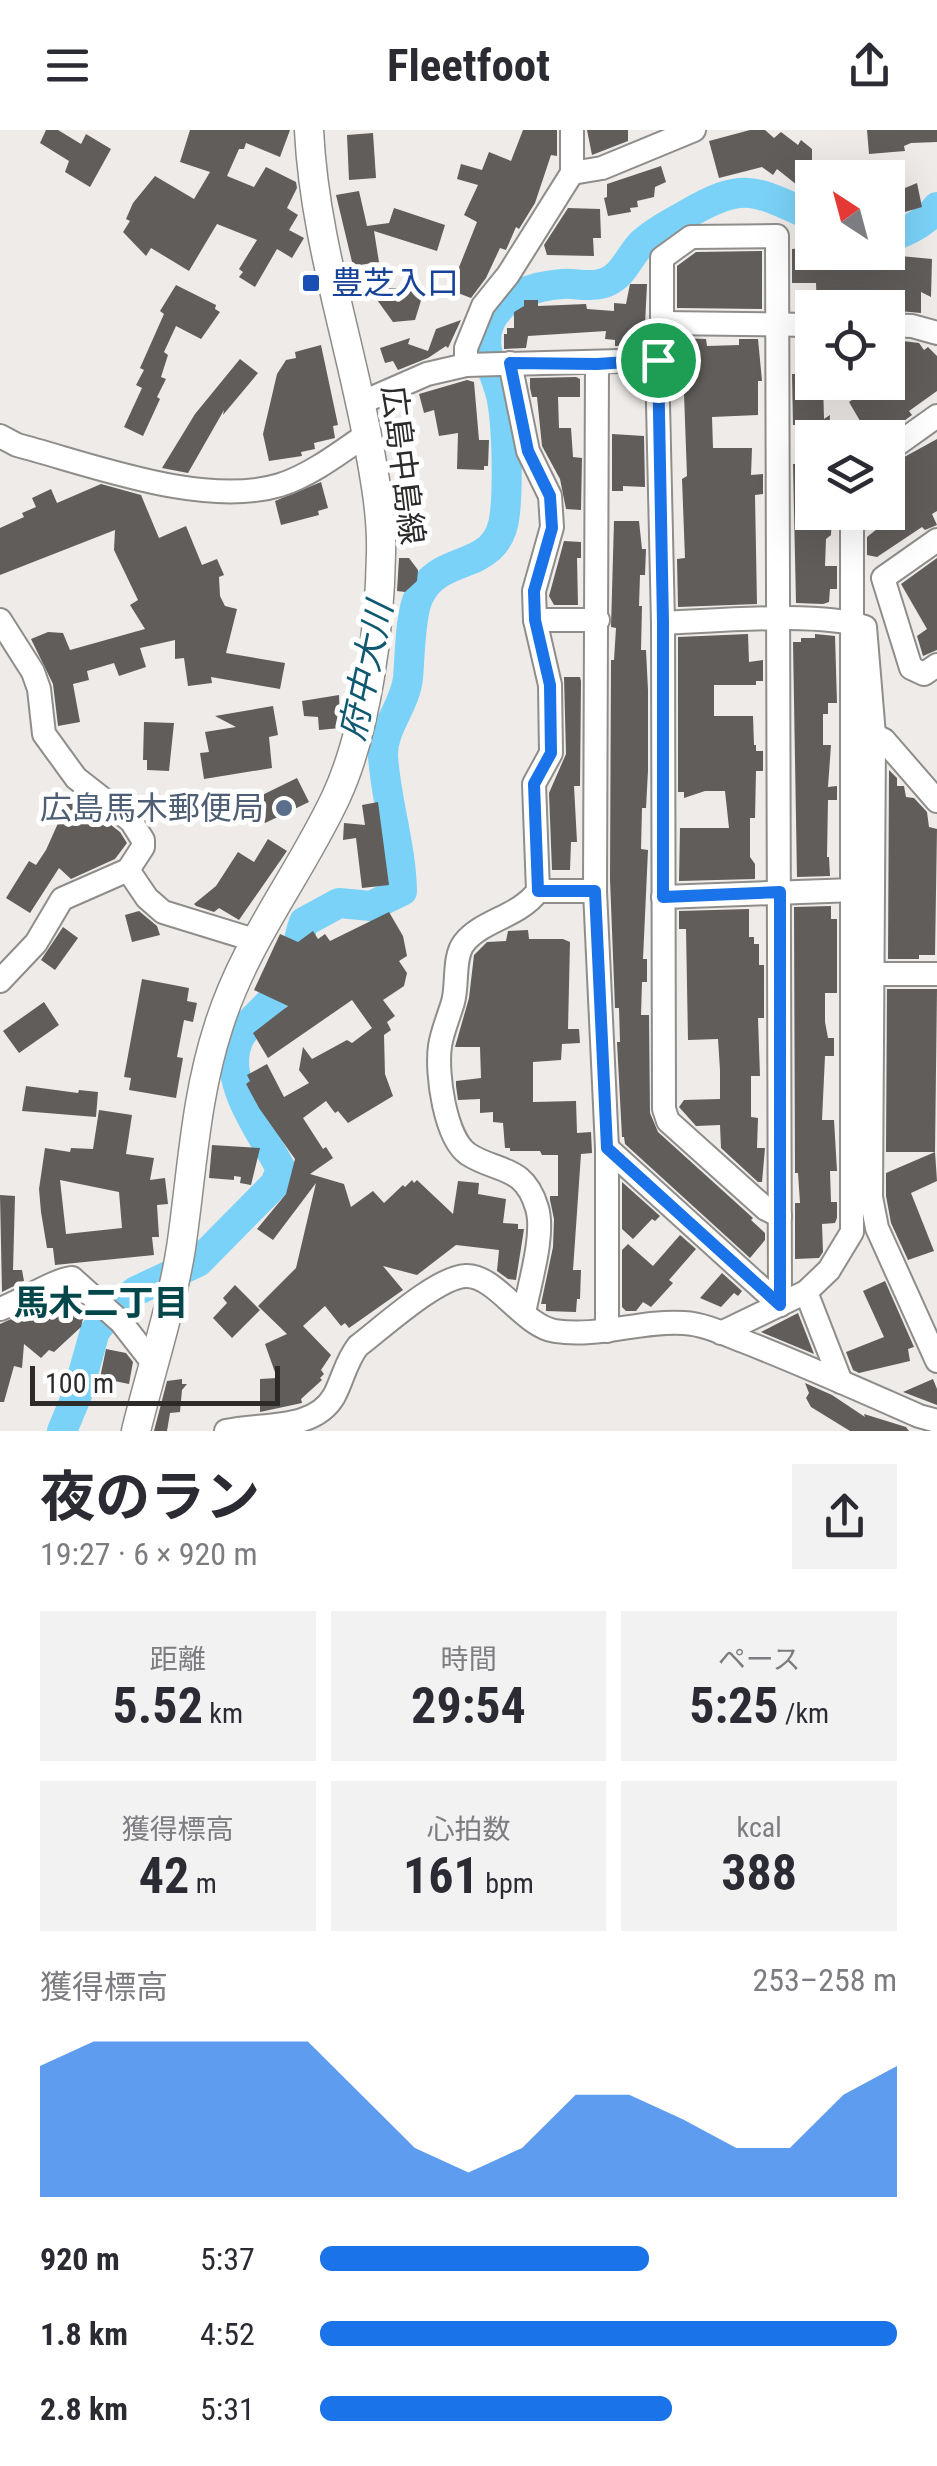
<!DOCTYPE html>
<html lang="ja">
<head>
<meta charset="utf-8">
<style>
	body { margin:0; font-family:"Roboto Condensed","Noto Sans JP",sans-serif; background:#f2f2f3; color:#2b2b33; height:100vh; display:flex; flex-direction:column; font-size:38px; white-space:nowrap }
	* { box-sizing:border-box; margin:0 }
	p { font-size:32px; color:#7c7c81 }
	.icon { flex:none; width:55px; height:55px; fill:none; stroke:currentColor; stroke-width:2; stroke-linecap:round; stroke-linejoin:round }
	.map { position:relative; height:1301px; overflow:hidden }
	.panel { display:flex; flex-direction:column; background:#fff; flex:1 }
	.panel>* { flex:none }
	.needle { width:65px; rotate:324deg }
	.buttons { position:absolute; left:795px; top:30px; display:grid; gap:20px }
	.buttons a { display:grid; place-items:center; width:110px; height:110px; border-radius:0px; background:#fff; box-shadow:0 10px 40px #0002; font-size:50px }
	.scale { position:absolute; left:30px; bottom:25px; width:250px; box-sizing:border-box; padding-left:10px; border:5px solid #2c2b2a; border-top:0; font-size:28px; line-height:35px; white-space:nowrap; color:#2c2b2a; -webkit-text-stroke:8px #fff; paint-order:stroke }
	.pin { position:absolute; display:grid; place-items:center; width:85px; height:85px; color:#fff; margin:-42px; border:5px solid #fff; border-radius:50%; box-shadow:0 2px 10px #0007 }
	.round { display:grid; place-items:center; flex:none; width:105px; height:105px; border-radius:0px; background:#f2f2f3 }
	.summary { display:flex; align-items:center; justify-content:space-between; height:170px; padding:0 40px }
	h1 { font-size:55px; font-weight:700; line-height:75px }
	.metrics { display:grid; grid-template-columns:repeat(3,1fr); gap:15px; height:170px; padding:10px 40px }
	.metrics div { display:grid; align-content:center; border-radius:0px; background:#f2f2f3; text-align:center }
	.metrics b { font-size:50px; font-weight:700 }
	.metrics small { font-size:28px; font-weight:400 }
	.metrics p { font-size:28px }
	.chart { height:280px; padding:20px 40px }
	.chart p { display:flex; justify-content:space-between }
	.chart svg { width:100%; height:180px; margin-top:10px; fill:#1a73e8; opacity:.7 }
	ul { padding:0 40px; list-style:none; font-size:32px }
	li { display:grid; grid-template-columns:160px 120px 1fr; align-items:center; height:75px }
	li i { height:25px; border-radius:12px; background:#1a73e8 }
	header { display:flex; justify-content:space-between; align-items:center; height:130px; padding:0 40px; background:#fff; font-size:45px; font-weight:700 }
	.map>svg:first-child { display:block }
</style>
</head>
<body>
<header><svg class="icon" aria-label="menu" viewBox="0 0 24 24"><path d="M4 6h16M4 12h16M4 18h16"/></svg>Fleetfoot<svg class="icon" aria-label="share" viewBox="0 0 24 24"><path d="M12 15V3M7 8l5-5 5 5M5 13v7h14v-7"/></svg></header>
<div class="map">
<svg width="937" height="1301" viewBox="0 0 937 1301">
	<rect width="100%" height="100%" fill="#eeebe8"/>
	<g fill="none" stroke-linecap="round" stroke-linejoin="round">
		<g stroke="#7ad2f8" stroke-width="30">
			<path d="M888,108C906,102 926,93 937,77"/>
			<path d="M62,1301L77,1265L95,1201L113,1179L136,1161L198,1132L275,1054L281,1039C263,1004 221,951 238,911C248,888 275,873 287,851C294,839 298,808 304,792L339,773L371,776L402,761C401,715 386,672 383,626C382,598 405,576 408,548C410,526 410,484 419,466C441,420 499,445 505,383C508,354 507,298 502,270C497,243 477,218 491,190C504,165 536,156 562,154C574,153 588,157 600,154C623,149 628,127 642,113C655,101 671,93 687,84C745,51 753,60 812,86"/>
		</g>
	</g>
	<g fill="#605d5b" fill-rule="evenodd">
		<polygon points="46,0 58,0 81,14 86,4 111,19 90,57 65,42 69,31 40,13"/>
		<polygon points="190,0 290,0 280,27 246,13 244,19 239,19 227,46 254,57 266,37 296,52 297,58 287,78 298,85 289,100 304,108 292,128 277,119 255,157 239,147 243,142 239,139 257,110 217,94 189,141 151,118 146,126 123,102 130,91 126,89 133,73 155,46 194,69 210,42 180,32"/>
		<polygon points="523,0 557,0 557,26 551,25 535,73 519,99 516,97 506,120 500,118 486,148 471,168 450,160 477,92 464,85 478,55 457,49 461,34 482,40 489,22 511,31"/>
		<polygon points="587,0 628,0 628,11 592,25"/>
		<polygon points="750,0 765,0 774,8 781,2 798,15 801,10 812,19 812,36 827,48 812,48 812,67 777,39 773,45 762,37 719,48 709,11"/>
		<polygon points="867,0 937,0 937,12 911,13 904,16 905,21 869,24"/>
		<polygon points="373,3 376,48 349,50 347,5"/>
		<polygon points="661,36 666,52 655,57 654,67 637,71 638,77 630,78 631,82 608,86 604,68 607,67 607,54"/>
		<polygon points="917,53 922,77 888,87 888,65"/>
		<polygon points="359,61 367,96 389,93 394,78 445,95 437,121 374,101 379,132 353,136 336,65"/>
		<polygon points="568,78 600,79 601,108 593,108 594,126 547,125 544,115"/>
		<polygon points="803,118 810,122 836,122 837,128 851,128 851,131 879,131 879,124 932,129 931,167 921,162 921,183 888,180 888,178 817,178 816,153 792,153 792,119"/>
		<polygon points="762,121 762,179 677,178 677,136 696,122"/>
		<polygon points="630,154 647,154 644,215 615,216 615,210 605,209 606,201 528,206 526,218 504,219 504,204 507,204 507,198 514,198 514,182 524,176 524,170 538,170 538,176 586,174 587,179 614,181 614,173 626,174"/>
		<polygon points="176,155 216,175 215,179 220,182 201,209 176,196 164,222 168,225 161,247 166,249 157,267 160,269 143,306 124,297 142,258 136,255 144,240 140,238 164,184 160,181"/>
		<polygon points="367,156 424,161 415,190 393,192"/>
		<polygon points="461,190 448,218 446,216 428,228 398,240 393,231 385,233 380,218 410,208 408,214 428,221 436,199"/>
		<polygon points="678,208 706,209 707,216 739,215 739,209 758,209 762,251 758,251 758,285 712,287 713,318 752,318 751,345 763,344 763,364 755,365 757,474 678,477 677,429 685,428 682,349 687,346 683,236 679,236"/>
		<polygon points="895,210 919,213 924,220 928,217 937,226 937,261 909,281 912,285 881,308 870,308 849,272 878,252 888,252 888,212"/>
		<polygon points="321,215 338,295 333,296 335,308 314,313 315,319 301,322 302,326 269,331 263,304 277,244 286,230 296,228 295,222"/>
		<polygon points="240,229 258,243 223,285 224,280 188,343 162,338 195,284"/>
		<polygon points="792,244 812,244 812,252 823,252 824,289 830,285 829,308 812,308 812,384 832,385 831,405 826,409 825,436 837,436 837,459 830,459 829,472 823,474 796,473 793,334 800,334 801,307 800,295 793,295"/>
		<polygon points="576,247 580,249 580,267 558,267 559,298 571,298 573,327 582,328 581,380 566,379 560,349 542,316 537,267 532,267 530,258 530,248"/>
		<polygon points="467,250 474,252 479,310 489,310 488,336 484,336 484,340 457,339 458,303 439,306 434,280 424,283 419,264"/>
		<polygon points="612,304 644,306 645,357 623,356 623,361 612,361"/>
		<polygon points="937,309 937,381 932,384 937,395 925,400 922,397 877,427 867,425 867,407 877,399 867,382 888,382 888,336"/>
		<polygon points="321,352 328,378 318,381 319,385 281,395 275,371"/>
		<polygon points="101,354 141,365 159,408 186,396 202,435 217,429 224,445 219,447 220,466 225,476 237,479 226,523 285,533 280,559 211,547 212,553 188,556 184,528 175,529 175,510 140,518 146,537 119,546 114,533 87,541 89,550 73,554 80,592 58,596 53,554 31,509 48,502 63,503 70,520 145,499 130,475 138,470 114,420 115,400 0,445 0,398 24,387 22,383 36,377 32,368 51,359 57,373"/>
		<polygon points="614,391 639,391 642,419 646,419 645,445 640,445 639,476 642,476 641,520 646,520 648,560 648,641 646,678 642,678 641,719 648,720 643,829 647,829 647,852 642,852 641,885 649,885 650,983 658,1002 753,1088 751,1090 765,1103 765,1110 750,1128 625,1014 624,1007 622,1007 617,912 620,912 619,878 615,878 610,749 611,530 614,530 616,498 611,497"/>
		<polygon points="564,411 581,412 581,428 577,428 578,475 554,475 549,466"/>
		<polygon points="399,428 409,428 418,440 417,451 405,462 397,461"/>
		<polygon points="937,428 937,520 923,526 917,506 927,499 901,454"/>
		<polygon points="748,504 749,532 763,530 763,551 756,551 756,555 714,555 714,586 753,586 754,615 756,615 756,621 763,621 763,641 756,641 755,688 750,688 750,727 755,734 755,749 679,751 680,698 729,698 725,661 705,661 684,668 684,662 678,662 678,507"/>
		<polygon points="815,504 835,506 837,573 828,573 828,584 823,584 823,615 831,615 828,657 837,656 837,670 828,670 827,727 829,727 830,746 797,747 793,512 801,512 801,508 815,508"/>
		<polygon points="564,547 580,547 581,551 580,656 574,656 577,712 571,712 570,740 552,740 549,663 566,624"/>
		<polygon points="339,565 340,598 319,600 318,587 304,586 302,571"/>
		<polygon points="273,576 278,605 269,607 272,638 204,649 200,623 209,622 205,602 236,597 215,586"/>
		<polygon points="144,592 174,593 169,641 147,640 147,630 143,630"/>
		<polygon points="889,640 897,648 897,656 904,656 906,667 914,668 927,682 929,697 937,699 935,825 919,825 919,829 888,829"/>
		<polygon points="297,648 309,672 265,693 250,671"/>
		<polygon points="68,671 102,688 120,702 127,713 115,729 71,749 59,738 30,783 6,768 29,731 36,735 46,720"/>
		<polygon points="378,672 389,755 362,758 356,708 343,710 344,693 365,695 362,675"/>
		<polygon points="268,709 287,721 239,790 219,778 214,782 196,776 194,774 216,756 238,722 254,732"/>
		<polygon points="831,776 831,789 837,789 837,863 825,863 825,892 828,908 834,908 834,926 825,926 822,990 834,990 837,1041 830,1041 831,1072 837,1072 837,1088 835,1093 822,1094 823,1122 819,1128 795,1129 795,1073 800,1073 798,1043 795,1043 794,777"/>
		<polygon points="749,779 749,807 754,807 754,814 759,814 759,835 764,835 764,888 758,888 760,946 751,946 751,987 758,988 757,1018 765,1018 762,1052 758,1052 721,1018 720,995 696,996 679,977 684,970 720,969 720,940 718,909 688,910 686,799 679,799 679,781"/>
		<polygon points="139,781 157,796 160,805 132,812 125,785"/>
		<polygon points="389,782 403,806 407,826 399,831 407,843 404,856 383,870 395,886 387,892 391,900 384,905 385,944 393,966 348,993 338,981 335,983 326,971 303,988 323,1019 326,1017 333,1028 310,1044 344,1054 351,1077 373,1061 384,1073 403,1055 405,1057 412,1050 414,1053 417,1050 453,1084 458,1051 479,1053 478,1064 506,1069 503,1093 518,1094 518,1099 524,1099 516,1150 508,1149 497,1141 499,1120 456,1115 417,1145 383,1136 403,1160 349,1198 345,1193 341,1196 325,1176 303,1196 331,1225 321,1240 324,1244 320,1248 322,1250 301,1269 302,1273 260,1282 260,1249 277,1248 265,1214 287,1204 258,1176 296,1138 316,1053 273,1110 257,1099 286,1064 295,1029 259,978 246,954 250,951 247,945 267,934 284,967 309,953 299,940 303,917 312,929 347,910 352,913 372,898 352,870 268,928 253,903 288,876 254,860 280,804 298,812 313,801 318,809 325,804 330,811"/>
		<polygon points="63,797 78,808 55,840 41,830"/>
		<polygon points="528,800 529,809 563,809 570,812 568,899 579,899 580,913 562,914 561,930 533,932 533,972 576,971 577,1003 591,1002 592,1023 581,1024 573,1140 581,1140 580,1169 577,1169 576,1182 546,1181 546,1174 541,1174 553,1117 554,1089 550,1070 550,1066 558,1066 558,1025 542,1025 540,1021 510,1021 510,1018 505,1018 503,993 493,992 493,982 480,983 480,969 458,970 456,956 456,951 481,948 480,917 455,917 469,868 474,825 487,812 506,811 508,801"/>
		<polygon points="142,849 189,858 187,871 197,873 193,892 184,890 177,927 183,928 176,968 129,960 131,948 124,947"/>
		<polygon points="887,859 937,859 935,1022 886,1022"/>
		<polygon points="44,872 59,895 19,923 3,901"/>
		<polygon points="26,956 78,963 79,960 98,962 96,987 22,981"/>
		<path d="M99,980L132,985L126,1024L154,1028L150,1050L165,1048L168,1074L157,1075L159,1107H152L154,1125L55,1135L53,1118H47L41,1082L39,1059L45,1018L70,1022L71,1018L93,1019ZM60,1050L119,1062L122,1098L66,1104Z"/>
		<polygon points="212,1015 260,1018 251,1055 240,1053 241,1047 234,1046 234,1050 209,1048"/>
		<polygon points="935,1022 937,1051 911,1063 934,1121 908,1130 891,1093 886,1066 886,1043"/>
		<polygon points="622,1052 660,1086 655,1091 652,1089 633,1109 622,1099"/>
		<polygon points="0,1065 15,1066 13,1140 22,1140 24,1151 2,1162"/>
		<polygon points="680,1105 696,1119 669,1150 673,1153 651,1177 643,1172 636,1181 626,1181 622,1177 622,1120 628,1114 653,1136"/>
		<polygon points="722,1143 742,1161 738,1166 734,1163 721,1177 700,1168"/>
		<polygon points="885,1151 914,1217 908,1219 910,1231 859,1243 853,1240 846,1222 884,1207 863,1161"/>
		<polygon points="235,1155 260,1180 232,1208 213,1188 227,1173 223,1168"/>
		<polygon points="68,1164 85,1180 81,1197 54,1222 49,1220 41,1228 24,1214 22,1238 14,1236 4,1272 0,1272 0,1194 54,1170 62,1171"/>
		<polygon points="798,1183 814,1224 761,1202"/>
		<polygon points="106,1219 126,1223 133,1232 129,1254 100,1248"/>
		<polygon points="182,1249 182,1254 187,1254 182,1260 180,1282 170,1283 167,1301 154,1301 167,1251"/>
		<polygon points="933,1249 937,1259 937,1275 903,1262"/>
		<polygon points="805,1253 832,1265 865,1287 864,1284 906,1297 909,1301 850,1301 811,1277 806,1268 809,1263"/>
	</g>
	<g fill="none" stroke-linecap="round" stroke-linejoin="round">
		<g stroke="#8f8d8a" stroke-width="26">
			<g id="minor">
				<polyline points="572,43 602,38 694,0"/>
				<polyline points="662,193 662,128 691,107 777,106 780,1175"/>
				<polyline points="888,195 912,196 937,203"/>
				<path d="M510,233L528,321L550,366L552,397L534,461L535,490L550,555L551,623L534,654L538,761C519,787 482,790 464,813C453,827 458,855 453,872C449,886 442,902 440,916C436,943 445,1008 468,1024C497,1043 524,1034 537,1078C545,1105 529,1155 524,1183"/>
				<polyline points="597,234 595,761 607,1018 607,1201"/>
				<polyline points="466,235 466,218 483,176 508,145 572,43 572,0"/>
				<polyline points="363,272 427,244 466,235 657,230"/>
				<path d="M0,306L17,315C93,335 204,378 280,355C311,345 341,322 367,304"/>
				<polyline points="888,321 937,286"/>
				<polyline points="937,410 883,448 911,538 924,544 937,535"/>
				<polyline points="0,490 33,542 39,559 44,604 76,648 131,691 143,710 143,717 128,740 62,769 36,813 0,851"/>
				<polyline points="535,490 598,490"/>
				<path d="M663,493C715,491 820,481 865,497L874,605L871,1067L877,1098L937,1231"/>
				<polyline points="874,605 884,610 937,671"/>
				<polyline points="128,740 147,768 163,782 254,810"/>
				<polyline points="538,761 595,761"/>
				<polyline points="663,767 854,760"/>
				<polyline points="874,844 937,844"/>
				<polyline points="607,1018 780,1175"/>
				<polyline points="780,1086 766,1079 668,991 664,979 663,493 657,230 662,193 812,195"/>
				<polyline points="806,1162 841,1252"/>
				<path d="M0,1179C20,1172 56,1149 72,1148L121,1192L153,1233"/>
				<polyline points="721,1203 806,1162 829,1140 852,1102 852,382"/>
				<path d="M226,1301C263,1293 314,1301 334,1266C343,1249 346,1231 358,1216C382,1198 437,1147 466,1146C496,1145 523,1196 555,1201C598,1208 641,1190 684,1193C704,1194 725,1204 743,1211C802,1234 860,1260 919,1286L937,1291"/>
			</g>
		</g>
		<g stroke="#8f8d8a" stroke-width="31">
			<path id="major" d="M136,1301C151,1240 171,1180 181,1118C192,1043 195,968 219,895C246,810 299,746 336,667C367,600 380,497 381,423C382,386 375,348 368,311C349,208 314,106 309,0"/>
		</g>
		<use href="#minor" stroke="#fff" stroke-width="22"/>
		<use href="#major" stroke="#fff" stroke-width="28"/>
	</g>
	<g fill="none" stroke-linecap="round" stroke-linejoin="round">
		<g stroke="#fff" stroke-width="20">
			<polygon id="route" points="658,230 663,493 663,767 780,762 780,1175 607,1018 595,761 538,761 534,654 551,623 550,555 535,490 534,461 552,398 550,366 528,321 510,233 597,234"/>
		</g>
		<use href="#route" stroke="#1a73e8" stroke-width="12"/>
	</g>
	<rect fill="#1a4fb4" stroke="#fff" stroke-width="4" x="301" y="143" width="20" height="20" rx="5"/>
	<circle fill="#5c6f8a" stroke="#fff" stroke-width="4" cx="284" cy="678" r="10"/>
	<g text-anchor="middle" stroke-width="10" stroke-linejoin="round" paint-order="stroke">
		<g font-size="32" fill="#164399" stroke="#fff" text-anchor="start">
			<text x="331" y="164">豊芝入口</text>
		</g>
		<g font-size="32" fill="#2c2b2a" stroke="#fff">
			<text transform="translate(403 335) rotate(83)" y="11">広島中島線</text>
		</g>
		<g font-size="32" fill="#4e5e75" stroke="#fff" text-anchor="end">
			<text x="264" y="689">広島馬木郵便局</text>
		</g>
		<g font-size="35" font-style="italic" fill="#0f5871" stroke="#fff">
			<text transform="translate(366 541) rotate(-78)" y="12">府中大川</text>
		</g>
		<g font-size="35" font-weight="bold" fill="#03474a" stroke="#fff">
			<text x="101" y="1185">馬木二丁目</text>
		</g>
	</g>
</svg>
<div class="buttons">
<a><svg class="needle" viewBox="-14 -14 28 28"><path d="M0-13l5 13h-10z" fill="#e53935"/><path d="M0 13l5-13h-10z" fill="#7c7c81"/></svg></a>
<a><svg class="icon" aria-label="locate" viewBox="0 0 24 24"><circle cx="12" cy="12" r="6"/><path d="M12 2v4M12 18v4M2 12h4M18 12h4"/></svg></a>
<a><svg class="icon" aria-label="layers" viewBox="0 0 24 24"><path d="M12 4l9 5-9 5-9-5zM3 14l9 5 9-5"/></svg></a>
</div>
<div class="scale">100 m</div>
<div class="pin" style="left:658px;top:230px;background:#1e9e55"><svg class="icon" aria-label="arrive" viewBox="0 0 24 24"><path d="M6 21V4h12l-3 4 3 4H6"/></svg></div>
</div>
<section class="panel">
<div class="summary"><div><h1>夜のラン</h1><p>19:27 · 6 × 920 m</p></div><a class="round"><svg class="icon" aria-label="share" viewBox="0 0 24 24"><path d="M12 15V3M7 8l5-5 5 5M5 13v7h14v-7"/></svg></a></div>
<div class="metrics">
<div><p>距離</p><b>5.52<small> km</small></b></div>
<div><p>時間</p><b>29:54</b></div>
<div><p>ペース</p><b>5:25<small> /km</small></b></div>
</div>
<div class="metrics">
<div><p>獲得標高</p><b>42<small> m</small></b></div>
<div><p>心拍数</p><b>161<small> bpm</small></b></div>
<div><p>kcal</p><b>388</b></div>
</div>
<div class="chart"><p><span>獲得標高</span>253–258 m</p>
<svg viewBox="0 0 160 44" preserveAspectRatio="none"><path d="M0 44V12L10 6L20 6L30 6L40 6L50 6L60 19L70 32L80 38L90 32L100 19L110 19L120 25L130 32L140 32L150 19L160 12V44z"/></svg>
</div>
<ul>
<li><b>920 m</b>5:37<i style="width:57%"></i></li>
<li><b>1.8 km</b>4:52<i style="width:100%"></i></li>
<li><b>2.8 km</b>5:31<i style="width:61%"></i></li>
</ul>
</section>
</body>
</html>
